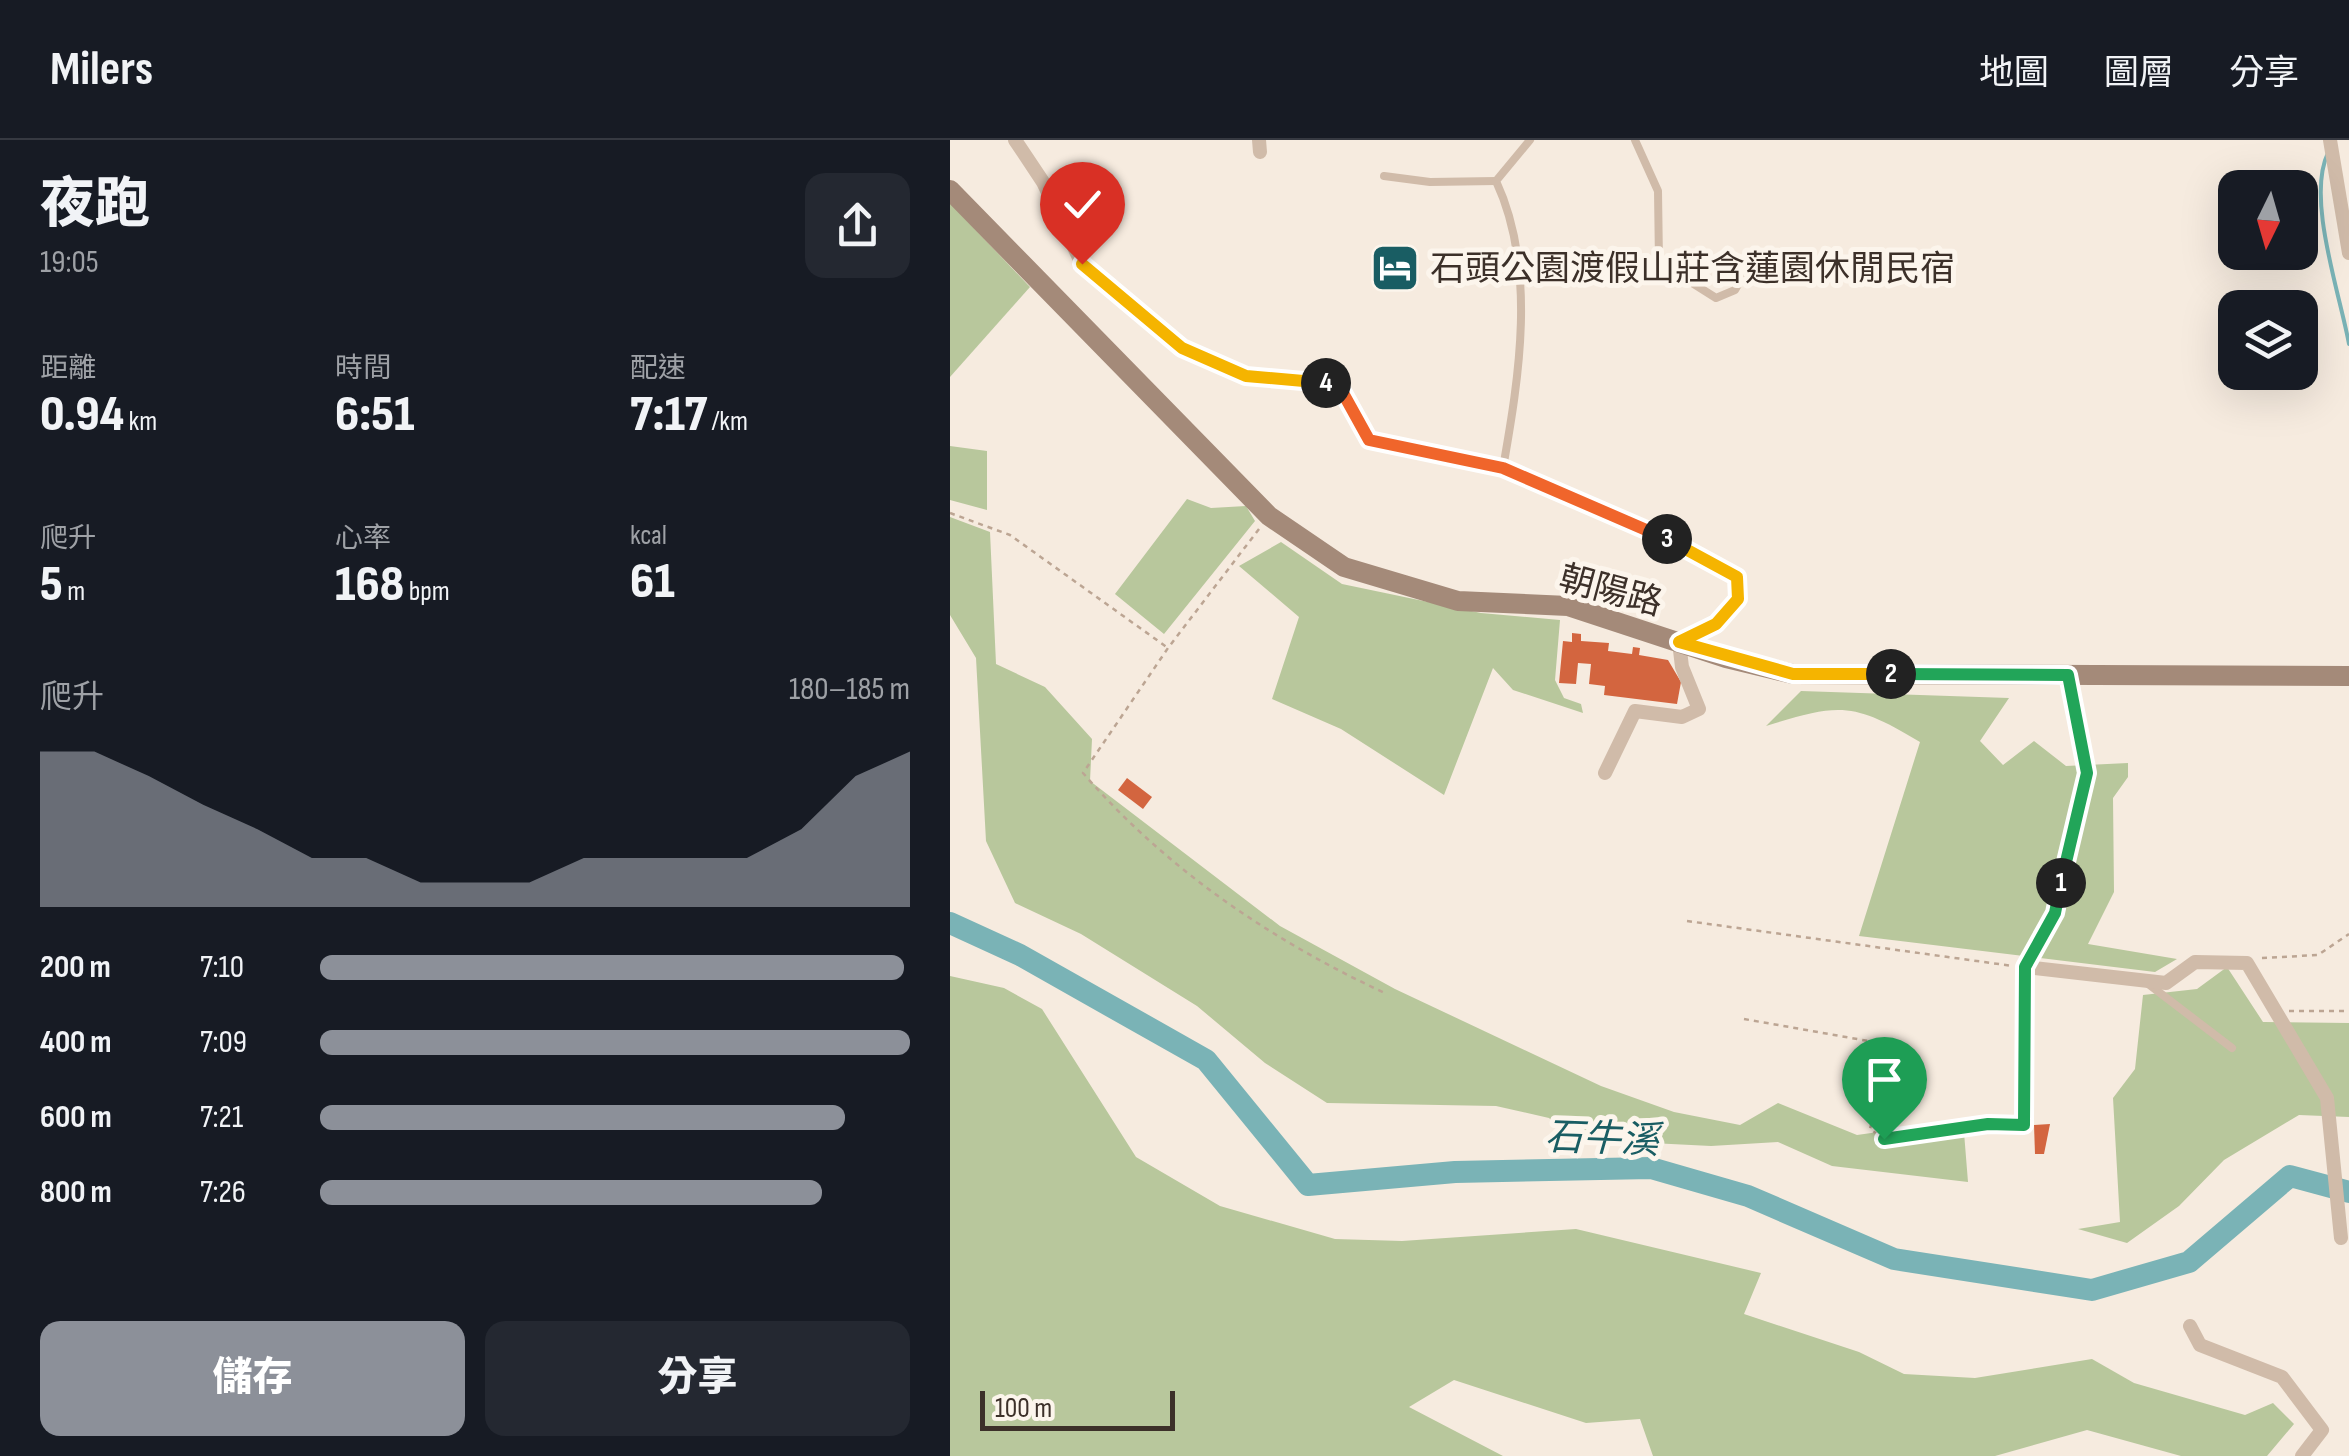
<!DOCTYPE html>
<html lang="zh-TW">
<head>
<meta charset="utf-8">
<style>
	body { margin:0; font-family:"Sofia Sans Condensed","Noto Sans TC",sans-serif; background:#242831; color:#f1f3f6; height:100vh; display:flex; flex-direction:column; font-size:38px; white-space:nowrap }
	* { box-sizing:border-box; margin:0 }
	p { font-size:32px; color:#9ea1a6 }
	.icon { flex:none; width:55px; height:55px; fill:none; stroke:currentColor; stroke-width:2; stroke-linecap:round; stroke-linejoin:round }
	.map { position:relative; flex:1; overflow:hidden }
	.side { display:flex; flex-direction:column; background:#171b24; width:950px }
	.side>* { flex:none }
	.needle { width:65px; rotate:185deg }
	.tools { position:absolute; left:1268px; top:30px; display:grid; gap:20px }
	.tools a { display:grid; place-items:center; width:100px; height:100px; border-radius:20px; background:#171b24; box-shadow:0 10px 40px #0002; font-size:50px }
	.scale { position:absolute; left:30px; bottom:25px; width:195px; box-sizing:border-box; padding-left:10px; border:5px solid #3c3029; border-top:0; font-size:28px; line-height:35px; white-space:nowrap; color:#3c3029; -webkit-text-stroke:8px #fcf5ec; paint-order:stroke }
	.pin { position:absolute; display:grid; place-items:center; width:85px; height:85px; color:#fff; margin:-102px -42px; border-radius:50% 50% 50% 0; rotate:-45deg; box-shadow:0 0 10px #0007 }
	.pin .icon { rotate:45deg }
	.km { position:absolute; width:50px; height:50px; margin:-25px; border-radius:50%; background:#222; color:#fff; font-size:28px; line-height:50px; text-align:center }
	.round { display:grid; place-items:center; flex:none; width:105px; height:105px; border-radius:20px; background:#242831 }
	.summary { display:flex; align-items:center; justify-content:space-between; height:170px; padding:0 40px }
	h1 { font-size:55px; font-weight:800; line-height:75px }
	.metrics { display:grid; grid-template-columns:repeat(3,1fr); gap:15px; height:170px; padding:10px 40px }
	.metrics div { display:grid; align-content:center }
	.metrics b { font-size:50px; font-weight:800 }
	.metrics small { font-size:28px; font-weight:400 }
	.metrics p { font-size:28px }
	.chart { height:280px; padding:20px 40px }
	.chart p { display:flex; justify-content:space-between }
	.chart svg { width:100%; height:180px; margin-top:10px; fill:#8c9099; opacity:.7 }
	.primary-button { display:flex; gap:20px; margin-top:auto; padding:20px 40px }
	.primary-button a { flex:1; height:115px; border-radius:20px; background:#8c9099; color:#fff; font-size:40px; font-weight:800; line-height:115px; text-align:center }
	.primary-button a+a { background:#242831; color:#f1f3f6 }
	ul { padding:0 40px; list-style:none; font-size:32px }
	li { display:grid; grid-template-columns:160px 120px 1fr; align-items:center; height:75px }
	li i { height:25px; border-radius:12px; background:#8c9099 }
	header { display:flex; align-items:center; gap:60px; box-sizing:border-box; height:140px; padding:0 50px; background:#171b24; border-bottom:2px solid #363941 }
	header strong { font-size:48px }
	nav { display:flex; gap:55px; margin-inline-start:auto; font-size:35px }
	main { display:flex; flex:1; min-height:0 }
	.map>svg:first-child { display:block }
</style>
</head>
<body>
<header>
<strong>Milers</strong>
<nav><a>地圖</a><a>圖層</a><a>分享</a></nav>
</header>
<main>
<section class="side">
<div class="summary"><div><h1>夜跑</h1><p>19:05</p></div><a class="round"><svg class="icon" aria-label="share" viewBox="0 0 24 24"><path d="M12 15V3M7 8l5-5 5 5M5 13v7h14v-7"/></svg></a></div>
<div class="metrics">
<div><p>距離</p><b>0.94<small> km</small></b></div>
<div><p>時間</p><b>6:51</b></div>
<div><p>配速</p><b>7:17<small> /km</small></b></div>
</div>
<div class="metrics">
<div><p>爬升</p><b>5<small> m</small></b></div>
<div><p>心率</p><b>168<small> bpm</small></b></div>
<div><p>kcal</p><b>61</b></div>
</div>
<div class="chart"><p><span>爬升</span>180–185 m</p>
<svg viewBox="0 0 160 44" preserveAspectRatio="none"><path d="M0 44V6L10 6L20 12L30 19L40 25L50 32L60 32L70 38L80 38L90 38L100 32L110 32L120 32L130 32L140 25L150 12L160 6V44z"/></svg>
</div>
<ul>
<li><b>200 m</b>7:10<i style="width:99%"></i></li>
<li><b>400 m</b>7:09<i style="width:100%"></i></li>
<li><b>600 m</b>7:21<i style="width:89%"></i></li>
<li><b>800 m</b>7:26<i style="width:85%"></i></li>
</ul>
<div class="primary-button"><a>儲存</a><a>分享</a></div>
</section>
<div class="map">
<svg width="1399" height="1316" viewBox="0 0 1399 1316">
	<rect width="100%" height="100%" fill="#f6ebdf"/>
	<g fill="#b8c79c">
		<polygon points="0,63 80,147 0,237"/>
		<polygon points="0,306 37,311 37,370 0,360"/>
		<polygon points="237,359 261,368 296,366 305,381 214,494 165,454"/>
		<polygon points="0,377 40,392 46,524 95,547 142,599 140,641 330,786 445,849 651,946 724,972 790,985 828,963 907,995 1013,980 1018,1042 882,1026 828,1002 761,1006 621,999 599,978 546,966 377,963 315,923 247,866 131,794 65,763 36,701 26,518 0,475"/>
		<polygon points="331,402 392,444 531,473 610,480 605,540 614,558 631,564 633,573 563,550 543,528 494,655 391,589 322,559 349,477 289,426"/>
		<path d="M851,551L1059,558L1030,601L1053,625L1084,601L1116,626L1178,623V637L1163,658L1164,752L1138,804L1227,819L1205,832L909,796L970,602C903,562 890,563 816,586Z"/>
		<polygon points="1277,827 1313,882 1399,883 1399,977 1349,975 1274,1020 1229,1066 1177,1103 1128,1089 1170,1082 1163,958 1185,929 1193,855 1247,849"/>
		<polygon points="0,836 54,848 92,869 186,1017 270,1066 385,1099 452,1101 626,1089 811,1133 794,1174 909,1212 954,1234 1025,1238 1142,1219 1184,1243 1295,1275 1323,1263 1344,1284 1317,1316 1231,1316 1137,1290 1045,1316 703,1316 690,1279 636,1283 504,1240 459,1267 553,1316 0,1316"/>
	</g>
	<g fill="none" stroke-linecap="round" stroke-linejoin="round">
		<path stroke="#7ab3b6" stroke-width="4" d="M1378,13C1356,58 1390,154 1399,204"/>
		<polyline stroke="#7ab3b6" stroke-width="22" points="0,783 70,815 256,920 358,1045 505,1032 701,1028 798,1056 944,1119 1142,1150 1239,1122 1340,1036 1399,1052"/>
	</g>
	<g fill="#d3653f">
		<polygon points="433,117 460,124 456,139 429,132"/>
		<polygon points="622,493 631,494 631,501 659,503 658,511 682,514 683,507 690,508 689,515 718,520 731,542 727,564 654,555 655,546 639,544 641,524 628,523 626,544 609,543 613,501 622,502"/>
		<polygon points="177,638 202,657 193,669 168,650"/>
		<polygon points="1100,984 1094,1014 1085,1014 1084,985"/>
	</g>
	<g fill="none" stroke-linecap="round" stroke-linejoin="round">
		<g stroke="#bca593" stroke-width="2.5" stroke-dasharray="5 5" stroke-linecap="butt">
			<polyline points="0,373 60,395 218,508"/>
			<path d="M309,389L218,508L133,633C216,729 322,801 437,854"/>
			<polyline points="737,781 1063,826"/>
			<polyline points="1312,818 1368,815 1399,794"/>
			<polyline points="1339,871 1399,871"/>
			<polyline points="794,879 941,905 920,989 934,999 1038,984 1074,985 1075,842"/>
		</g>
		<g stroke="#d0bba9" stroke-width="8">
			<polyline points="685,0 708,51 709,122 766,158 785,150 804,117"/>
			<polyline points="434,36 480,42 546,41"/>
			<path d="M553,328C569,237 587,129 546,41L580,0"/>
			<polyline points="1197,843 1282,908"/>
		</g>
		<g stroke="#d0bba9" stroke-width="14">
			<polyline points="65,0 93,42 132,124 231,208 296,236 388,244 419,300 553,328 693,386 787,437 788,459 766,484 729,502 732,527 749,569 732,577 685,571 655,633"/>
			<polyline points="309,0 310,12"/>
			<polyline points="1380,0 1399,113"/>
			<polyline points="1119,535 1137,633 1105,773 1075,827 1216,843 1245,822 1297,823 1377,958 1391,1098"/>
			<polyline points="1240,1186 1250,1205 1332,1237 1372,1290 1352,1316"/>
		</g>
		<polyline stroke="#a48a79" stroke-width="20" points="0,50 319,376 394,427 508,461 618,466 776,518 843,534 1399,536"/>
	</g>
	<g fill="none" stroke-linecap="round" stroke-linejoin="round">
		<g stroke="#fff" stroke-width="20">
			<polyline id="split-1" points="934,999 1038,984 1074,985 1075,827 1105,773 1111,743"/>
		</g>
		<g stroke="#fff" stroke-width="20">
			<polyline id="split-2" points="941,534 1118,535 1137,633 1111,743"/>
		</g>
		<g stroke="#fff" stroke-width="20">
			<polyline id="split-3" points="717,399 787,437 788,459 766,484 729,502 843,534 941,534"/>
		</g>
		<g stroke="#fff" stroke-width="20">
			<polyline id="split-4" points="376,243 388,244 419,300 553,328 717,399"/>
		</g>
		<g stroke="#fff" stroke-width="20">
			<polyline id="split-5" points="132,124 232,208 296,236 376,243"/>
		</g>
		<use href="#split-1" stroke="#22a559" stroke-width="12"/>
		<use href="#split-2" stroke="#22a559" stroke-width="12"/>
		<use href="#split-3" stroke="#f5b400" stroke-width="12"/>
		<use href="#split-4" stroke="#f0652b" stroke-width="12"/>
		<use href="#split-5" stroke="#f5b400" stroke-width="12"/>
	</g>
	<defs>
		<g id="hotel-square" transform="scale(2.5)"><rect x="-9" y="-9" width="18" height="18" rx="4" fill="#195d63" stroke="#fcf5ec"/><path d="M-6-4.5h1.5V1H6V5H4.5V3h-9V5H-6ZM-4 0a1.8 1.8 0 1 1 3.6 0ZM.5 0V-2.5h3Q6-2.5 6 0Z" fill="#fff"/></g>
	</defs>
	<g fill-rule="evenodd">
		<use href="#hotel-square" x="445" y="128"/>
	</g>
	<g text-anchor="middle" stroke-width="10" stroke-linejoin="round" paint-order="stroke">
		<g font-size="35" fill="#3c3029" stroke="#fcf5ec" text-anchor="start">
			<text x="480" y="140">石頭公園渡假山莊含蓮園休閒民宿</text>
		</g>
		<g font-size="35" fill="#3c3029" stroke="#fcf5ec">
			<text transform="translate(661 450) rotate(15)" y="12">朝陽路</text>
		</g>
		<g font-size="38" font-style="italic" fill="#195d63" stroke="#fcf5ec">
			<text transform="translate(652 998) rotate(2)" y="13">石牛溪</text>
		</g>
	</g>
</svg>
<div class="tools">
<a><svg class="needle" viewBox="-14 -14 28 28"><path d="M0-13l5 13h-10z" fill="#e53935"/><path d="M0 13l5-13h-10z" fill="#9ea1a6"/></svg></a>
<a><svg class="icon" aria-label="layers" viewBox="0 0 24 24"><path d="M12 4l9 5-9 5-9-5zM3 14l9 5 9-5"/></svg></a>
</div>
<div class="scale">100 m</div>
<div class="pin" style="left:934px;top:999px;background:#1e9e55"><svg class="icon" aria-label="arrive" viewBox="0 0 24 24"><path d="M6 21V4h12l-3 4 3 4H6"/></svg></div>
<div class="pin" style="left:132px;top:124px;background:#d93025"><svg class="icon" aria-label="check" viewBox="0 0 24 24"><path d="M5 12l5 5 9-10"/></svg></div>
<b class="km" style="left:1111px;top:743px">1</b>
<b class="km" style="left:941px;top:534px">2</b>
<b class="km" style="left:717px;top:399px">3</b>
<b class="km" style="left:376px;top:243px">4</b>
</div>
</main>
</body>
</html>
